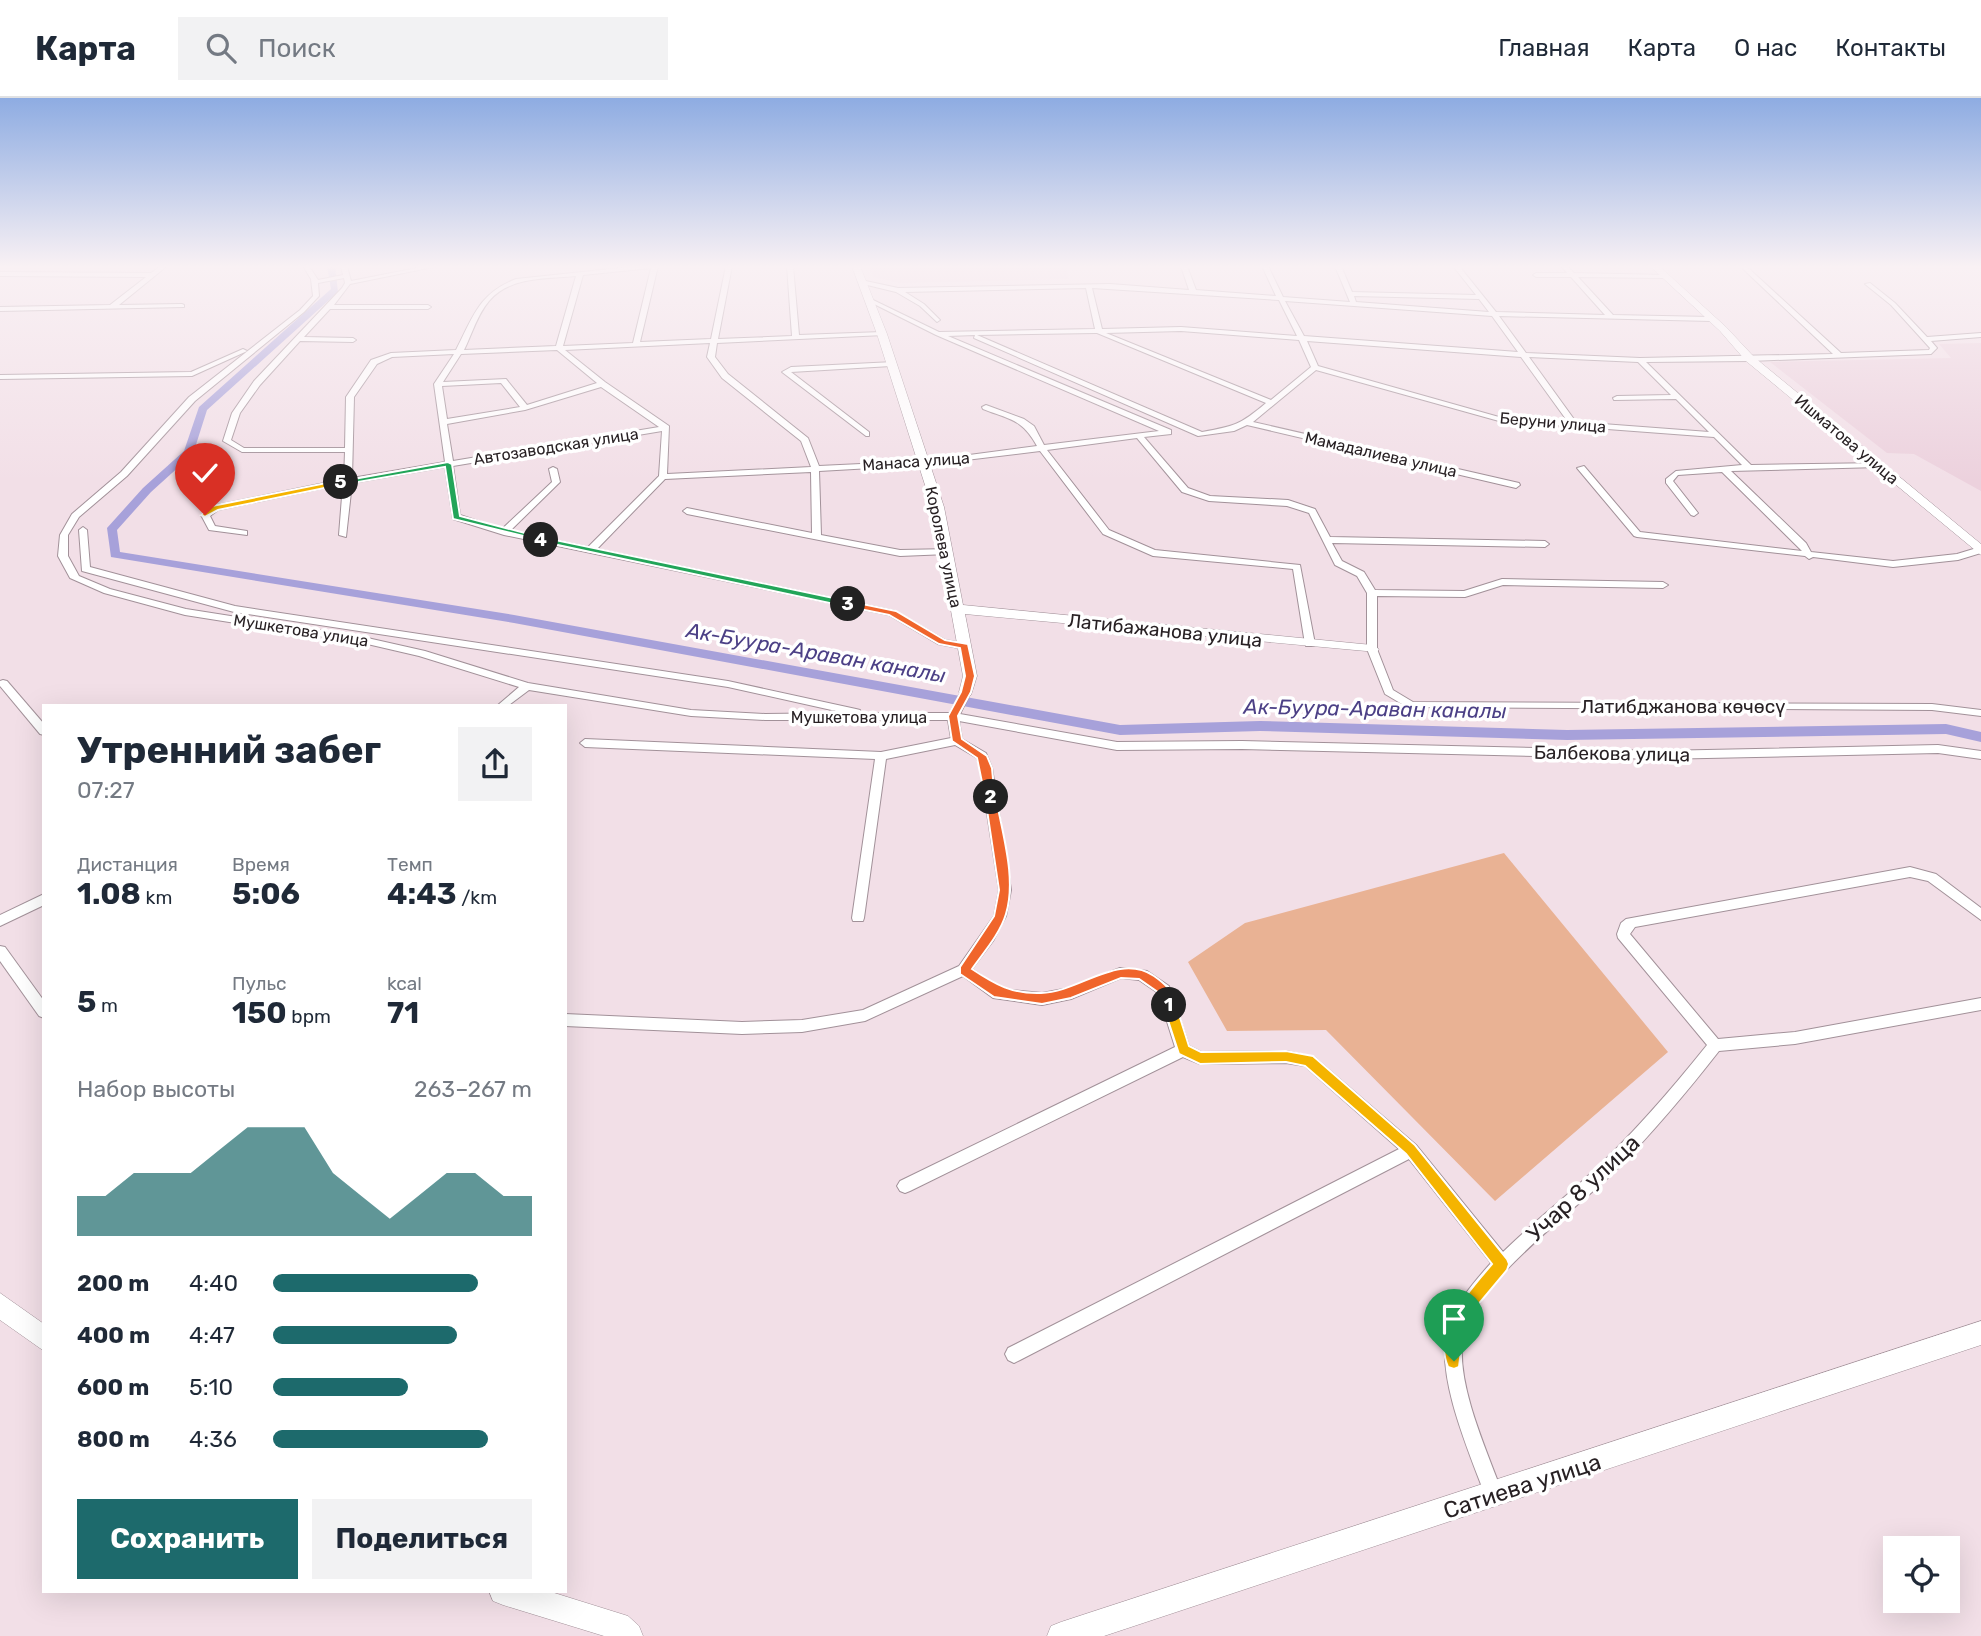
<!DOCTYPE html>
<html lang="ru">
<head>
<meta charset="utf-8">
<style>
	body { margin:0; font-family:Rubik,sans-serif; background:#f2f2f3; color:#1f2937; height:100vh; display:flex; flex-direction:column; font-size:26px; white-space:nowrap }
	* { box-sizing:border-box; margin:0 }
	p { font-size:23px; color:#747a83 }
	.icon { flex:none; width:38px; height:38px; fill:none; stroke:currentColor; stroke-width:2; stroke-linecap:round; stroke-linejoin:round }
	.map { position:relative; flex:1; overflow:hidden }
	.details { position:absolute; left:42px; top:606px; width:525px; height:889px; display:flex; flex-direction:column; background:#fff; border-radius:0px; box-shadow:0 7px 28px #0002 }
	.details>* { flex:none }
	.fabs { position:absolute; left:1883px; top:1438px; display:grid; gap:14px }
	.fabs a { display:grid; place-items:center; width:77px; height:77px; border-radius:0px; background:#fff; box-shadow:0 7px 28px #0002; font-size:35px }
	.pin { position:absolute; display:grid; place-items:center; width:60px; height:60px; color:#fff; margin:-72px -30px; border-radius:50% 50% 50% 0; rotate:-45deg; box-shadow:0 0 7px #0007 }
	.pin .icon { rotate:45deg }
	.km { position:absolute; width:35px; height:35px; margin:-18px; border-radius:50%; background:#222; color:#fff; font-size:19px; line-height:35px; text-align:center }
	.round { display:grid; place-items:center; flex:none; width:74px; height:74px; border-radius:0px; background:#f2f2f3 }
	.head { display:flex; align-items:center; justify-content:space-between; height:119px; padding:0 35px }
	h1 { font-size:38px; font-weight:700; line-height:52px }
	.metrics { display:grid; grid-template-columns:repeat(3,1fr); gap:10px; height:119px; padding:7px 35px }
	.metrics div { display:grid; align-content:center }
	.metrics b { font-size:30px; font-weight:700 }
	.metrics small { font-size:19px; font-weight:400 }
	.metrics p { font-size:19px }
	.chart { height:196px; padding:14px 35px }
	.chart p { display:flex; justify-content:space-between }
	.chart svg { width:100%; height:126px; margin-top:7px; fill:#1d6a6c; opacity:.7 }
	.button { display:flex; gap:14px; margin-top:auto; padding:14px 35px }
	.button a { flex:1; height:80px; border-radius:0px; background:#1d6a6c; color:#fff; font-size:28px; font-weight:700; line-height:80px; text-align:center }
	.button a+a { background:#f2f2f3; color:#1f2937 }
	ul { padding:0 35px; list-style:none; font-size:23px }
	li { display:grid; grid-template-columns:112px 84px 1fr; align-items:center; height:52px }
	li i { height:18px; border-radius:9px; background:#1d6a6c }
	header { display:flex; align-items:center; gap:42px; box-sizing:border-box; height:98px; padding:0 35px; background:#fff; border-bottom:2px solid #e0e1e3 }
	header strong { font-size:33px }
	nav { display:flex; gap:38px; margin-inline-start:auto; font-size:24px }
	.search { width:490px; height:63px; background:#f2f2f3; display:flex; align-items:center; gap:18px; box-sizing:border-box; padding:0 24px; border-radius:0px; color:#747a83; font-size:26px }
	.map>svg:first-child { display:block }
</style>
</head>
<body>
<header>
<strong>Карта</strong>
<div class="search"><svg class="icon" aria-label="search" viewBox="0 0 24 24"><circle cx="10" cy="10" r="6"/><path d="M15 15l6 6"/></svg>Поиск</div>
<nav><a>Главная</a><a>Карта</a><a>О нас</a><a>Контакты</a></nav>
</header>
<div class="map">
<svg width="1981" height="1538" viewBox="0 0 1981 1538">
	<rect width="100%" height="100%" fill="#f2dfe7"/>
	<g fill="#ecd1dd">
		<polygon points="868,168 1066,168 1069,181 900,185 873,179"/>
		<polygon points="1981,245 1981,393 1914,356 1887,355 1770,264 1951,260 1939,246"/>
	</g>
	<polygon fill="#e9b294" points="1504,755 1668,954 1495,1103 1326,932 1227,933 1188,864 1245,825"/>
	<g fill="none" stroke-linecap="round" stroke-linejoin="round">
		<polygon fill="#a7a1da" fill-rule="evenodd" points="327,168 335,168 338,194 207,312 193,356 151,394 117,432 120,454 514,517 1120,627 1260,623 1567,632 1946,626 1981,634 1981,644 1946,636 1567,642 1260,633 1120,637 514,525 111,459 107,430 143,390 184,353 199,309 331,191"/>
		<g stroke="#a29199" stroke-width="2">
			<g id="street">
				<polygon points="161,168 167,168 119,207 182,206 184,207 184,209 0,213 0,209 110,207 146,179 0,178 0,174 151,175"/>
				<path d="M303,168H309L318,182L343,177L341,168H347L351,183L427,168H438L350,186L334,207H428L431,209L428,211H330L304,239L353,240L356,242L353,244L300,243L260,287L240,315L231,342L244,350H345L346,299L371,262L391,255L456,252C473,219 479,195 516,181L639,168H658L640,244L711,241L726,168H732L718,241L792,238L787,168H793L799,237L882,234L885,236L884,237L717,245L715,259L728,276L808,340L819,368L924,363L1037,348C1022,321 1011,322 983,311L982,309L986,307L1024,321L1034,328L1044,347L1159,333L936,237L866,202L871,201L939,234L1095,231L1086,190L905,194L924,206L940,222L937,224L920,208L896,194L859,185L861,182L898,190L1110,186L1189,192L1181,168H1187L1196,192L1276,198L1262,168H1268L1283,199L1350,204L1335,168H1341L1352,194L1476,197L1453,168H1459L1496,214L1605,217L1571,179H1536L1533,177L1536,175H1567L1561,168H1567L1574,175L1666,177L1664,180L1578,179L1613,217L1711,219L1714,221L1711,223L1499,218L1526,255L1640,260L1833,256L1740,168H1746L1841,255L1929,252L1930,250L1891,207L1865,186L1870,185L1895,205L1927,239L1981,235V239L1931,243L1937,250L1931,256L1750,263L1646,264L1751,367L1882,365L1883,367L1879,369L1731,373L1806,445L1811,454L1893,463L1957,456L1980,449L1981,455L1958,462L1893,469L1813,459L1809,461L1805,458L1637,439L1634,438L1577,370L1584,368L1640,434L1802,453L1722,374L1678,377L1673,383L1698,415L1694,418L1691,417L1666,385V381L1676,373L1742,367L1714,339L1499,323L1316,272L1253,324L1519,385L1520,387L1516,390L1247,327L1234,333L1198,338L974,240L975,237L948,238L1171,332V336L1144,339L1188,390L1210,398L1288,402L1315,411L1330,439L1545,443L1549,446L1545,449L1332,445L1342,463L1364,474L1375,492L1464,493L1502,481L1663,484L1668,487L1663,490L1503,487L1465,499L1377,498V551L1393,592L1413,604L1932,606L1981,612V618L1932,612L1407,609L1385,596L1367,551V495L1357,478L1335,467L1309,415L1287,408L1209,403L1182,394L1137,340L1047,352L1109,432L1155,452L1300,467L1315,546L1314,548H1306L1305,546L1293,471L1153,458L1103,436L1040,353L924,367L819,373L821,437L900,452L951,451V455L948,456L900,458L687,416L683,413L687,410L812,435L811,374L665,381L597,451L895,513L945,542L968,546V550L964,551L938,546L889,517L504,437L453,421L445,369L352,385L346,439L339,437L343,386L218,412L210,418L215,428L247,433V437L209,432L201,417L212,408L344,381L345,354H242L223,343L232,315L254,283L342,190L345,185L344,180L318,185L319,198L304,214L195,303L127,378L79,419L68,437V458L79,478L110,491L186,511L363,539L425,553L528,585L691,612L765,616L845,615L728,589L234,514L82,473L79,432L83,429L87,432L90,469L235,508L728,583L856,611L860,612L861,615H950L962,592L966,591L971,594L960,616L1117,644L1242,643L1658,653L1938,647L1981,653V661L1938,655L1658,661L1242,651L1117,652L959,623L962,641L986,655L992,670L1011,792L1006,818L993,843L972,871L1001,891L1042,895L1069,890L1120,870L1147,873L1169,888L1189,948L1201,954L1286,953L1314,959L1416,1047L1503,1154C1531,1126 1563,1102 1591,1075C1633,1036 1671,992 1707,947L1618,840L1617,836L1621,825L1626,821L1910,769L1936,776L1981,810V822L1928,783L1910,779L1635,829L1630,836L1718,941L1795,934L1981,900V912L1795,946L1719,953C1687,994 1654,1033 1618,1070C1576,1113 1466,1188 1462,1248C1459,1293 1488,1355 1503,1397L1501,1404L1494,1406L1487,1404L1485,1397C1469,1354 1436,1279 1447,1234C1454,1207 1473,1185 1491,1165L1409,1061L1020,1262L1014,1265L1008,1262L1005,1256L1008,1250L1399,1051L1305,968L1286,965L1200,966L1183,959L910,1093L905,1095L900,1093L897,1088L900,1083L1175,949L1158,895L1139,882L1121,880L1071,901L1042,907L993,900L963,878L865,923L802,934L742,936L565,928V916L742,924L802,922L863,912L959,868L994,818L999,792L980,670L977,660L955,647L886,661L864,820L863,823H853L852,820L875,661L585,649L580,645L585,641L881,654L951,640L948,622H765L691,618L529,592L509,607H498L519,589L419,558L363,545L185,517L104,495L70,480L58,458L60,437L72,416L121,374L189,299L300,212L313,198L311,181ZM651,170L633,245L563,248L583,177ZM576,178L556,248L464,252C472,236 477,217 489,203C510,178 547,181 576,178ZM1092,190L1279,202L1297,238L1181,229L1102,231ZM1354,198L1479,201L1489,214L1356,204ZM1285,203L1492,218L1518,254L1304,238ZM1181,233L1299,242L1311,269L1271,302L1106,235ZM1096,235H1097L1266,305C1240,327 1235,328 1202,334L977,237ZM1307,243L1521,259L1568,324L1499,319L1318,268ZM710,245L707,259L722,280L801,343L811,369L667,376L669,328L605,284L565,252ZM557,252L597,285L527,307L506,281L443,284L461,256ZM454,256L434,286L445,364L352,380L354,299L377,266L392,259ZM1529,259L1638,264L1671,297L1617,298L1613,300L1614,302L1676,301L1709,334L1576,324ZM501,285L520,309L447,321L442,288ZM601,289L659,329L453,363L447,326L525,312ZM662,333L659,378L588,449L510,433L560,384L557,371L553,369L549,371L552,384L502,431L460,417L453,368Z"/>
				<polygon points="243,251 247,253 245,254 192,278 0,281 0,277 191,274"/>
				<polygon points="894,264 894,268 891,268 791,274 869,334 869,338 866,338 782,274 791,269"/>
				<polygon points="3,582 7,583 44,626 44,637 40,636 0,588 0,583"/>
				<polygon points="44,796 44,807 0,828 0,817"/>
				<polygon points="0,848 5,849 44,903 44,920 39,918 0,863"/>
			</g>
		</g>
		<g stroke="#a29199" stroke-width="1">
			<g id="secondary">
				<polygon points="852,168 860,168 887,236 944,409 963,507 1372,547 1379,551 1377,554 965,516 977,578 971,597 961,597 959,594 963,578 932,409 877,236"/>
				<polygon points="1650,168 1659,168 1726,229 1754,259 1981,446 1981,457 1746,263 1720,233"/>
				<polygon points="0,1195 44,1226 44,1253 0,1222"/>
				<polygon points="1981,1223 1981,1247 1104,1538 1047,1538 1051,1528 1061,1524"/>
				<polygon points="489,1493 548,1493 628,1518 639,1528 643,1538 604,1538 503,1507 493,1503"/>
			</g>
		</g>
		<use href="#street" fill="#fff" fill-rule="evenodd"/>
		<use href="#secondary" fill="#fff" fill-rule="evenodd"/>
	</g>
	<linearGradient id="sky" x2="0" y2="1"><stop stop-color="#8eace2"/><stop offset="0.44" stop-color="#f9f1f4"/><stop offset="1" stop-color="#f9f1f4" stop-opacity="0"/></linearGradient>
	<rect width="1981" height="383" fill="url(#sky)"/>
	<path fill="#f5b400" stroke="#fff" stroke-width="2" d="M1169,902L1176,907L1189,948L1201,954L1286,953L1313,958L1415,1047L1507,1161L1509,1166L1507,1172L1471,1215L1463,1235L1459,1269L1454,1271L1448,1269C1432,1231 1470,1192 1492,1166L1406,1056L1305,968L1286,964L1200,966L1179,956L1163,907Z"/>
	<path fill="#f0652b" stroke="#fff" stroke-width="2" d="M991,695L996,699C1002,735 1017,780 1006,816C1000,836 984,854 972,871C996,887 1012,896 1041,895C1080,894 1118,854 1154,878C1167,887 1171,892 1176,907L1174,911H1165L1159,895L1139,881L1121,880L1071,900L1042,906L994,899L960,876V869L994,818L999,792L985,699Z"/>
	<polygon fill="#f0652b" stroke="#fff" stroke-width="2" points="848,503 896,513 945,542 968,546 975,578 971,594 958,618 962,641 987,658 992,670 995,702 987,702 985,699 977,660 952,643 948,618 961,594 965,578 960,550 939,546 889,517 845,508 843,506"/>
	<polygon fill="#22a559" stroke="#fff" stroke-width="2" points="541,439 848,503 852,506 848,509 539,443"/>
	<polygon fill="#22a559" stroke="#fff" stroke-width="2" points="448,364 452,366 460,418 544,440 544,443 453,421 445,369 341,387 337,384"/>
	<polygon fill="#f5b400" stroke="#fff" stroke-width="2" points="341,382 344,386 218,412 205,419 201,417 212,408"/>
	<g text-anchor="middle" stroke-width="7" stroke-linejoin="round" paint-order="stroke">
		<g font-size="16" fill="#282124" stroke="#fff">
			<text transform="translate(1553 324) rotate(5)" y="6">Беруни улица</text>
			<text transform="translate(1847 341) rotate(40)" y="6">Ишматова улица</text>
			<text transform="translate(556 348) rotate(-9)" y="6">Автозаводская улица</text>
			<text transform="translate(1381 356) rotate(13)" y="6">Мамадалиева улица</text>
			<text transform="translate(916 363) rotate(-4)" y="6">Манаса улица</text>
			<text transform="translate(944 449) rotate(78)" y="6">Королева улица</text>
			<text transform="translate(301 532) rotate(9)" y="6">Мушкетова улица</text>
			<text x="859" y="625">Мушкетова улица</text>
		</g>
		<g font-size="19" fill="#282124" stroke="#fff">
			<text transform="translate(1165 532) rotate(6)" y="7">Латибажанова улица</text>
			<text x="1683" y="615">Латибджанова көчөсү</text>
			<text transform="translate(1612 655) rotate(1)" y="7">Балбекова улица</text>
		</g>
		<g font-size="21" font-style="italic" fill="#4c4086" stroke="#fff">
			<text transform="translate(816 555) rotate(10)" y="7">Ак-Буура-Араван каналы</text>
			<text transform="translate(1375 611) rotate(1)" y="7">Ак-Буура-Араван каналы</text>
		</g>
		<g font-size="23" fill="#282124" stroke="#fff">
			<text transform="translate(1583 1090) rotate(-43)" y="8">Учар 8 улица</text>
			<text transform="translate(1522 1388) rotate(-18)" y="8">Сатиева улица</text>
		</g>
	</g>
</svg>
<div class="fabs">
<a><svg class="icon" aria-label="locate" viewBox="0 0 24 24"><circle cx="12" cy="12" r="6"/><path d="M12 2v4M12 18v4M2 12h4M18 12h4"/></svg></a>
</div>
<div class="pin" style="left:1454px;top:1263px;background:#1e9e55"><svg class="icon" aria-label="arrive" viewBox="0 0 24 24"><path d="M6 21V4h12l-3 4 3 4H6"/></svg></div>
<div class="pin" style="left:205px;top:417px;background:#d93025"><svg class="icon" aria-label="check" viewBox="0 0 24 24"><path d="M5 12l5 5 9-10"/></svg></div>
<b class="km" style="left:1169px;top:907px">1</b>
<b class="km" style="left:991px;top:699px">2</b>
<b class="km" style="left:848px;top:506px">3</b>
<b class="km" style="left:541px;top:442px">4</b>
<b class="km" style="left:341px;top:384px">5</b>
<section class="details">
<div class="head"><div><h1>Утренний забег</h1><p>07:27</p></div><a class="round"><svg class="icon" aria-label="share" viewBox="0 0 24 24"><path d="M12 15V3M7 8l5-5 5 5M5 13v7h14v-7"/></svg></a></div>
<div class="metrics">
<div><p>Дистанция</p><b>1.08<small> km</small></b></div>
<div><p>Время</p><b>5:06</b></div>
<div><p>Темп</p><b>4:43<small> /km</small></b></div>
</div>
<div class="metrics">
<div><b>5<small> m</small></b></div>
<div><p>Пульс</p><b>150<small> bpm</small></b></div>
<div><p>kcal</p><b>71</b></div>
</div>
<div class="chart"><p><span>Набор высоты</span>263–267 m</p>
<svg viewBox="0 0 160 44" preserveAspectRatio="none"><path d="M0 44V30L10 30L20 22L30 22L40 22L50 14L60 6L70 6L80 6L90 22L100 30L110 38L120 30L130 22L140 22L150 30L160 30V44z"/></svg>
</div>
<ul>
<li><b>200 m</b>4:40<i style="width:79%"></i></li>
<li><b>400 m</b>4:47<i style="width:71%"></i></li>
<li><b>600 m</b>5:10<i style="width:52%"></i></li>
<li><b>800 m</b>4:36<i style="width:83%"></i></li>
</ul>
<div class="button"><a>Сохранить</a><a>Поделиться</a></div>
</section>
</div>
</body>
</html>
